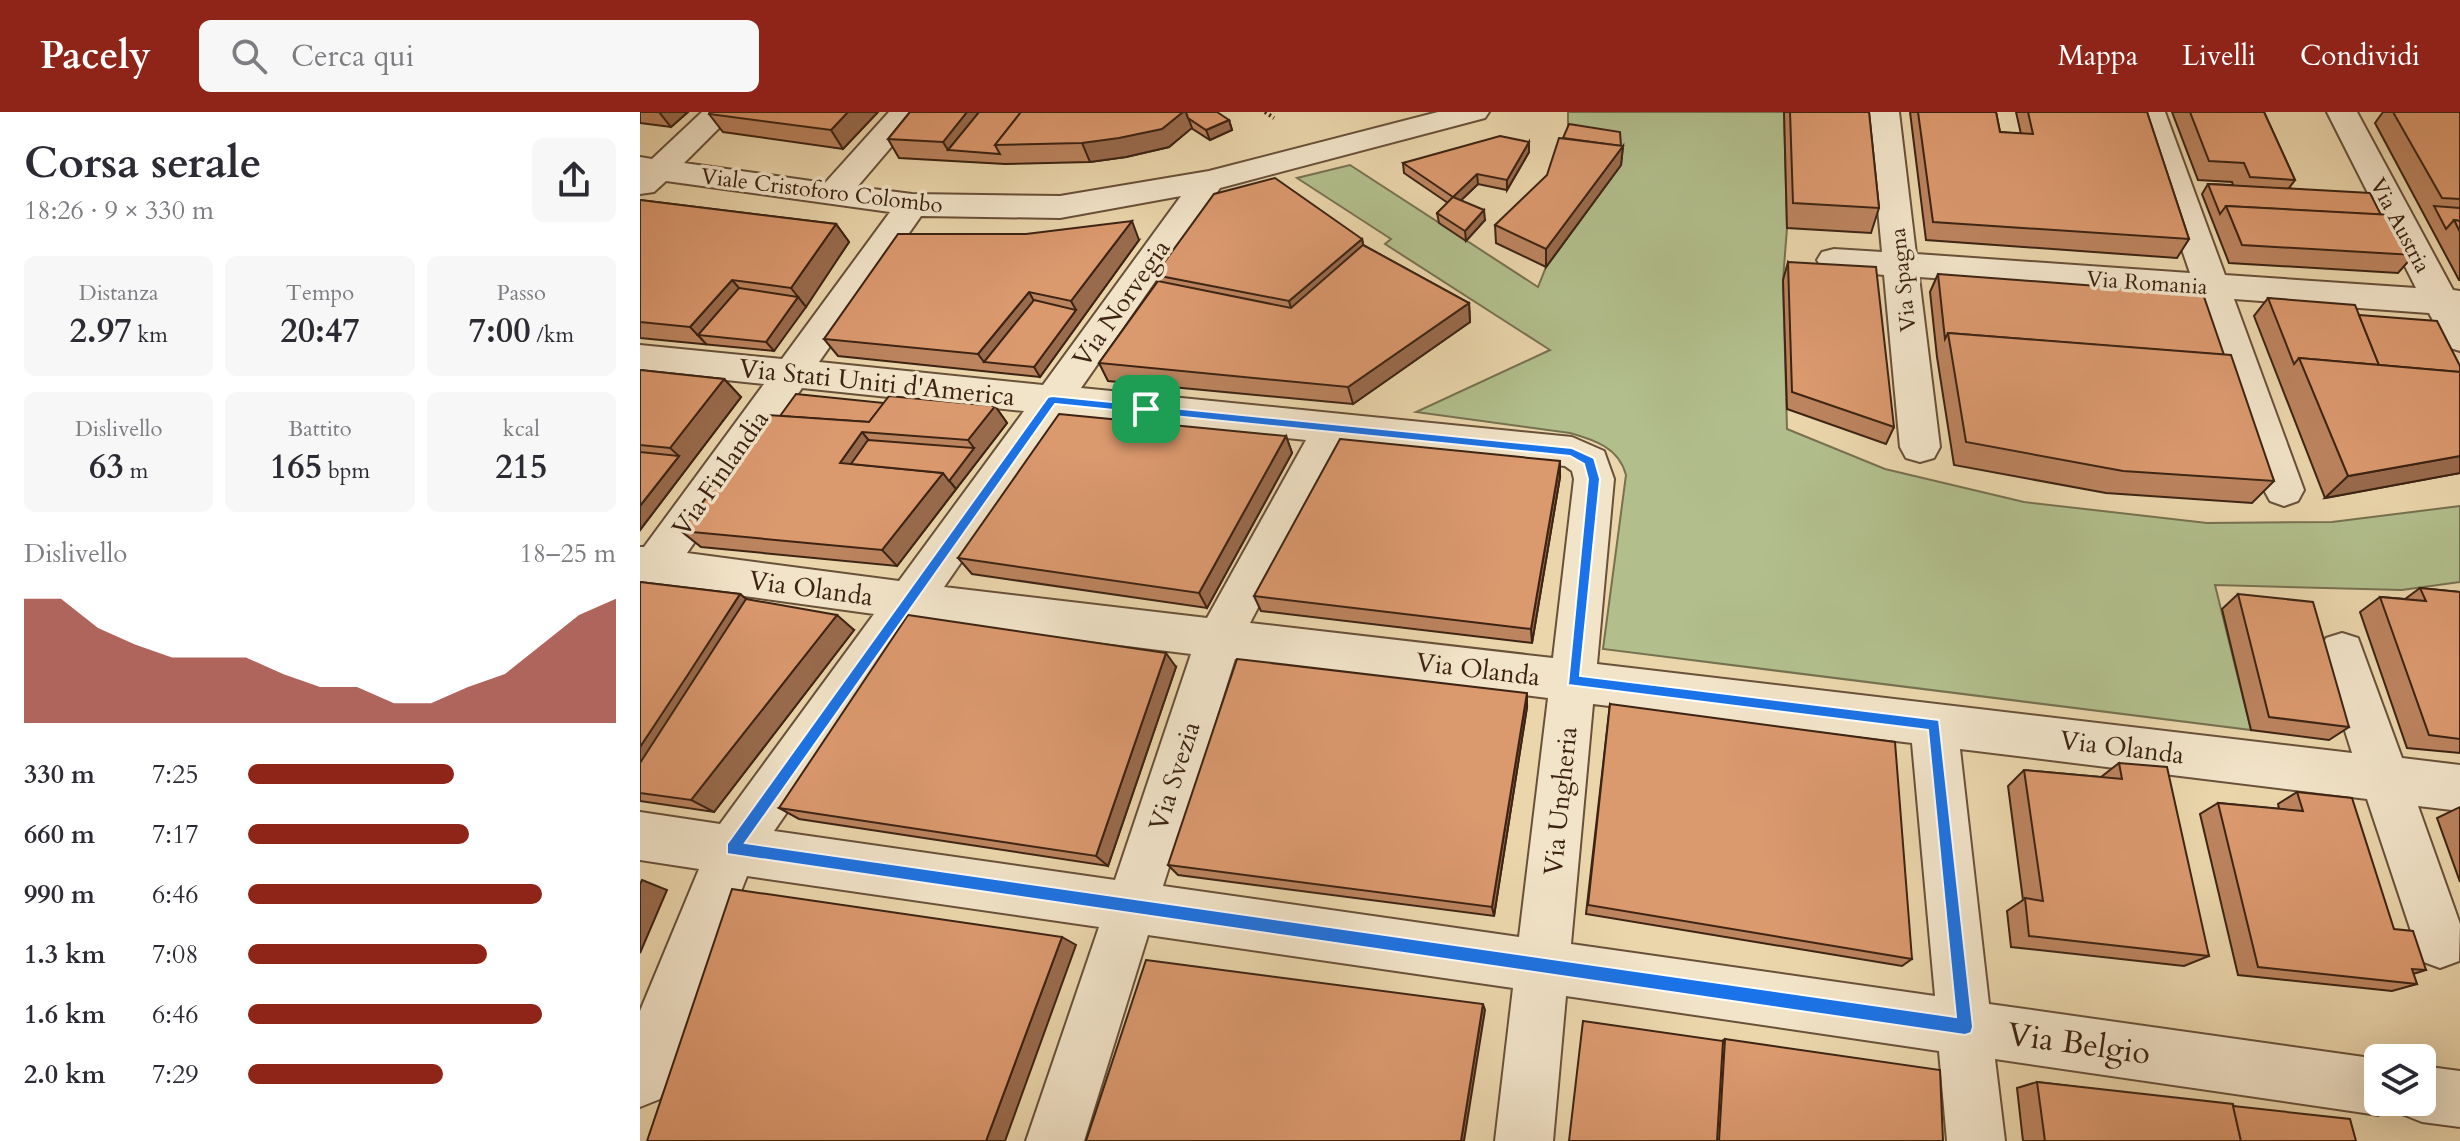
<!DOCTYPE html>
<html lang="it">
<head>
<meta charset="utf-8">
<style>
	body { margin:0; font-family:Cardo,serif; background:#f7f7f7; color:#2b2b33; height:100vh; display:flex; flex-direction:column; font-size:30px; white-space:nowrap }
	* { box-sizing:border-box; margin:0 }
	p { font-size:26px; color:#7c7c81 }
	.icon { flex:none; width:44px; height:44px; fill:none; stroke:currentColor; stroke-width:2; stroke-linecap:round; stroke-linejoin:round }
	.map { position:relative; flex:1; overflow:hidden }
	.side { display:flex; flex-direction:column; background:#fff; width:640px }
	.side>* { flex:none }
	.tools { position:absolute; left:1724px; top:932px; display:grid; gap:16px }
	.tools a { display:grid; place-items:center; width:72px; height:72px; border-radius:12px; background:#fff; box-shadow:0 8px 32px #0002; font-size:40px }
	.pin { position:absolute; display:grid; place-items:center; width:68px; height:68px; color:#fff; margin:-34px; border-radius:16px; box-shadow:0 4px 12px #0006 }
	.round { display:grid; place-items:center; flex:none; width:84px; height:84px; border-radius:12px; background:#f7f7f7 }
	.summary { display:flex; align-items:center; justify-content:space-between; height:136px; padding:0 24px }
	h1 { font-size:44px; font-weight:700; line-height:60px }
	.metrics { display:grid; grid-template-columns:repeat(3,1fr); gap:12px; height:136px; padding:8px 24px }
	.metrics div { display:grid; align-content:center; border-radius:12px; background:#f7f7f7; text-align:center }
	.metrics b { font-size:34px; font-weight:700 }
	.metrics small { font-size:22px; font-weight:400 }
	.metrics p { font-size:22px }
	.chart { height:224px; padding:16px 24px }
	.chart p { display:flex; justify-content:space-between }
	.chart svg { width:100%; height:144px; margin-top:8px; fill:#8f2418; opacity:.7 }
	ul { padding:0 24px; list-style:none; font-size:26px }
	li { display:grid; grid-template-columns:128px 96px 1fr; align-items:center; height:60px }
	li i { height:20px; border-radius:10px; background:#8f2418 }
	header { display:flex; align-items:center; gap:48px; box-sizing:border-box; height:112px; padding:0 40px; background:#8f2418; color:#fff }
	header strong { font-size:38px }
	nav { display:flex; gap:44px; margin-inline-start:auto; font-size:28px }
	.search { width:560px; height:72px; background:#f7f7f7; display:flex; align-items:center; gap:20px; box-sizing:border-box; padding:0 28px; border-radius:12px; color:#7c7c81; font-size:30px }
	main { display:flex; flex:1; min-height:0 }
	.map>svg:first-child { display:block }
</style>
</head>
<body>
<header>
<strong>Pacely</strong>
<div class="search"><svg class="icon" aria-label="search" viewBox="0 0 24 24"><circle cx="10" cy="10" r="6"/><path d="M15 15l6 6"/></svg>Cerca qui</div>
<nav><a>Mappa</a><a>Livelli</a><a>Condividi</a></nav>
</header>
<main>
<section class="side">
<div class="summary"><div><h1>Corsa serale</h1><p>18:26 · 9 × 330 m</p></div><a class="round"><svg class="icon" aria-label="share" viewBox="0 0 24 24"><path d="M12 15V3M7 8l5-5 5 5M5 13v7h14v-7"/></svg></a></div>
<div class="metrics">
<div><p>Distanza</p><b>2.97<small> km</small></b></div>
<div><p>Tempo</p><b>20:47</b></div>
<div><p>Passo</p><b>7:00<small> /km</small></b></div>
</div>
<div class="metrics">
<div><p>Dislivello</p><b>63<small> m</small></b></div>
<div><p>Battito</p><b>165<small> bpm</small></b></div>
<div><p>kcal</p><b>215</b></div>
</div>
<div class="chart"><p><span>Dislivello</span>18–25 m</p>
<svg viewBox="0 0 160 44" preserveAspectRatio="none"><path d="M0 44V6L10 6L20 15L30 20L40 24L50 24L60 24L70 29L80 33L90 33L100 38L110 38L120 33L130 29L140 20L150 11L160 6V44z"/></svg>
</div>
<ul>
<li><b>330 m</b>7:25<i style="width:56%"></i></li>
<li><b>660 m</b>7:17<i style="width:60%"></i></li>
<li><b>990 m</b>6:46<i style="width:80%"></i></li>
<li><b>1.3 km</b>7:08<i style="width:65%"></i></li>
<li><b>1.6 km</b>6:46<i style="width:80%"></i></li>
<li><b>2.0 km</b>7:29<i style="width:53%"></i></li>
</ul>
</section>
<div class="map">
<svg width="1820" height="1029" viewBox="0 0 1820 1029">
	<rect width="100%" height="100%" fill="#ebd6ac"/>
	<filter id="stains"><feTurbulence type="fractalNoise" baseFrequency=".0025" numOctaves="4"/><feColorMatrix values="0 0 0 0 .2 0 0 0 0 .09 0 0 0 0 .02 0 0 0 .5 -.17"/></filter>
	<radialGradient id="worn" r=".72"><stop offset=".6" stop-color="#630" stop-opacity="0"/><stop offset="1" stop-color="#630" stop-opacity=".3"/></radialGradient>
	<path fill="#b2bf8d" stroke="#777150" stroke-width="2" d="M928,0H1144L1147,116L1143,168L1147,317L1245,357L1384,390L1567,411L1692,410L1820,394V470L1762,478L1575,473L1611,618L963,537L986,363C979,336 955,328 930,321L776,300L910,238L745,132L751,127L657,66L710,53L898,175L906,155L981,53L928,22Z"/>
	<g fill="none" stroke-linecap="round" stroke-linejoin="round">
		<g stroke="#685039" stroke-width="4">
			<g id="minor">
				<path d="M62,0H95L44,51L185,71L249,0H281L217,75L272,82L420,84L569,59L798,0H849L845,6L580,76L441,276L932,325L964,339L974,367L957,552L1712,641L1680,540L1686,526L1702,521L1718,526L1762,646L1820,653V699L1778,694L1820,812L1819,849L1800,856L1781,849L1727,687L1320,637L1349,892L1738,947V990H1782V954L1820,959V1015L1782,1010L1762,1002L1759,993L1738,1003L1355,947L1365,1029H1307L1299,939L926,884L913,1029H855L873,876L508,823L444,1029H386L459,815L107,764L20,987L0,995V899L59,757L0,748V700L80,712L234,502L25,473L15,487L0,492V435H4L124,272L0,259V233L142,247L250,100L26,69L14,80L0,82V45L12,47ZM541,84L403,273L179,250L281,104L420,106ZM162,276L384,299L259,469L47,441ZM423,303L666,328L567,506L304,475ZM703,332L925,354L932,359L934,367L913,546L610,511ZM280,508L551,542L475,768L134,719ZM595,547L908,586L879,825L523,774ZM953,592L1272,631L1295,884L931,832Z"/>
				<polygon points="1229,0 1259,0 1276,142 1550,161 1495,0 1525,0 1585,163 1776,176 1687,0 1717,0 1813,178 1820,179 1820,239 1807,235 1789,201 1594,187 1664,378 1658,389 1644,394 1630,389 1624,378 1558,185 1279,165 1300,335 1294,346 1280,350 1266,346 1260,335 1244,163 1182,156 1177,148 1182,140 1194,137 1242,140"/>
			</g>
		</g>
		<polyline stroke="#3c2313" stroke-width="4" stroke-dasharray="2 3" stroke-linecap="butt" points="625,0 634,6"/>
		<use href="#minor" fill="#f2e4c9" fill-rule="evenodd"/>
	</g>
	<g fill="#bc845f" stroke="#3c2313" stroke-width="2">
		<polygon points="0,0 48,0 31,15 0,11"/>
		<polygon points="70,0 238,0 203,37 83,20 69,2"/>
		<polygon points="270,0 589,8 592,18 570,28 551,16 529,35 486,45 450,50 365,52 259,46 248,27"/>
		<polygon points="1144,0 1229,0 1239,96 1231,121 1147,116"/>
		<polygon points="1270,0 1356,0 1360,20 1381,22 1376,0 1507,0 1549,127 1537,146 1286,128"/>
		<polygon points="1532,0 1624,0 1655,68 1649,76 1741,103 1774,143 1758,161 1589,151 1562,82 1568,72 1593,73 1592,70 1558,68"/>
		<polygon points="1743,0 1820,0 1820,168 1819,168 1735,11"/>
		<polygon points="889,30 889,40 867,78 838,72 821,88 845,108 826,129 799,111 797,101 808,91 764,61 763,51"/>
		<polygon points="981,34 983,34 981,53 906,155 856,131 855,113"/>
		<polygon points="0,88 196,112 209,130 134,239 0,226"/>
		<polygon points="722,127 723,133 829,191 830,210 713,292 468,269 459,251 518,169 515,163"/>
		<polygon points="499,128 400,265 198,244 184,227"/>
		<polygon points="1148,150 1254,315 1246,332 1147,297 1143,168"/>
		<polygon points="1298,162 1584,243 1634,369 1612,391 1466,381 1314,353 1297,245 1290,180"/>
		<polygon points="1628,186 1719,203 1820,254 1820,361 1685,386 1614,204"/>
		<polygon points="0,258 84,267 101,285 0,418"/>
		<polygon points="244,291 355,294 367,311 257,454 61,435 41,419 140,304"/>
		<polygon points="646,324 652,341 567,496 332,462 318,446"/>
		<polygon points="920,365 892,531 621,499 614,484"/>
		<polygon points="0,470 100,482 106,487 214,518 74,700 0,689"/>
		<polygon points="1780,476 1820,480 1820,641 1767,636 1720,500 1740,485 1765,487"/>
		<polygon points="1598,482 1709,615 1689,628 1611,618 1582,497"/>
		<polygon points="536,555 468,754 159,707 139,696"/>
		<polygon points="970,592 1272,847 1262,854 946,802"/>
		<polygon points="887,595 854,804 538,763 528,753"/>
		<polygon points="1479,651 1569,844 1544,854 1371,835 1367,799 1383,788 1368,674 1384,658 1461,665"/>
		<polygon points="1657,680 1754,817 1786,858 1773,862 1777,872 1752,879 1598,863 1560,702 1578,691 1639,697 1638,692"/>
		<polygon points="1820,695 1820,770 1797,706"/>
		<polygon points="1085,927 1303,1029 929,1029"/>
		<polygon points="1397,970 1593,994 1716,1029 1383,1029 1377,976"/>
	</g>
	<g fill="#996b4d" stroke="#3c2313" stroke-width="2">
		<polygon points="19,0 48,0 31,15"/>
		<polygon points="208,0 238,0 203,37 191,18"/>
		<polygon points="327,0 344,0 308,38 303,30"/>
		<polygon points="543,0 546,0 552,16 529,35 486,45 450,50 442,31"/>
		<polygon points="589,8 592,18 570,28 566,18"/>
		<polygon points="889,30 889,40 867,78 867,68"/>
		<polygon points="983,34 981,53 906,155 906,137"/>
		<polygon points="837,62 838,72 814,95 813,85"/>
		<polygon points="844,98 845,108 826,129 825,119"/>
		<polygon points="492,109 499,128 400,265 394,255 436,198 431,189"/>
		<polygon points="196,112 209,130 166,195 151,176"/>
		<polygon points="722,127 727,152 656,214 649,189"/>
		<polygon points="92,168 108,186 58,223 67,233 50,215"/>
		<polygon points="389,180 399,198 344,250 338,242"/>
		<polygon points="158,185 166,195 134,239 126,230"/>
		<polygon points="829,191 830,210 713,292 708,275"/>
		<polygon points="84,267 101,285 0,418 0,394 39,344 30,336"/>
		<polygon points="355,294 367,311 316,377 309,369 334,336 328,328"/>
		<polygon points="222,320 236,337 220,359 200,351"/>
		<polygon points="646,324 652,341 567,496 559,481"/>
		<polygon points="1820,344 1820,361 1685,386 1708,364"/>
		<polygon points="920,349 920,365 892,531 891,517"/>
		<polygon points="303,361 316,377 257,454 242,438"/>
		<polygon points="100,482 125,502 0,681 0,635"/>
		<polygon points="197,503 214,518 74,700 51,688"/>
		<polygon points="526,541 536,555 468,754 456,744"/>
		<polygon points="887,581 887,595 854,804 852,795"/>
		<polygon points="2,768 27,778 0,841 0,772"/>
		<polygon points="422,825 436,833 365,1029 346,1029"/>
		<polygon points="843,892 845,898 824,1029 821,1029"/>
	</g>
	<g fill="#db996e" stroke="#3c2313" stroke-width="2">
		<polygon points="70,0 208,0 191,18 69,2"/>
		<polygon points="270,0 327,0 303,30 248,27"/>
		<polygon points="339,0 381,0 355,33 360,42 308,38"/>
		<polygon points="381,0 543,0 522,17 479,26 442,31 355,33"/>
		<polygon points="546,0 577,0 589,8 566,18 548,6"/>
		<polygon points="1150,0 1229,0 1239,96 1153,91"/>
		<polygon points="1278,0 1356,0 1360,20 1393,22 1388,0 1507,0 1549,127 1293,110"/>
		<polygon points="1550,0 1624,0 1655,68 1610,65 1604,51 1569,49"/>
		<polygon points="1753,0 1820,0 1820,87 1802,86"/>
		<polygon points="929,12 980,20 981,34 923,26"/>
		<polygon points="860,24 889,30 867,68 837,62 813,85 763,51"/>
		<polygon points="919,26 983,34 906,137 855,113 907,63"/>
		<polygon points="635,66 722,127 649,189 515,163 574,82"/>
		<polygon points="1568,72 1730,81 1741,103 1586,94 1580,102"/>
		<polygon points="813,85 844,98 825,119 797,101"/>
		<polygon points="0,88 196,112 151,176 92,168 50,215 0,210"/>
		<polygon points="1586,94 1753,103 1774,143 1602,133"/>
		<polygon points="1794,94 1820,96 1820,109 1814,108 1806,117"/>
		<polygon points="1814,108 1820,109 1820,120"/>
		<polygon points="492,109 431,189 389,180 338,242 184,227 258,122 386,122"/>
		<polygon points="723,133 829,191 708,275 459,251 518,169 651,196"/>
		<polygon points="1148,150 1236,155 1254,315 1152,280"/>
		<polygon points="1298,162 1563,182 1584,243 1308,221 1305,227"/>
		<polygon points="99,176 158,185 126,230 58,223"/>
		<polygon points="1628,186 1715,193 1739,253 1659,246 1654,252"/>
		<polygon points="394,188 436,198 394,255 344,250"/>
		<polygon points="1719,203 1797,209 1820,254 1820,260 1739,253"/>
		<polygon points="1308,221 1591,243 1634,369 1483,359 1326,330"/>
		<polygon points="1659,246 1820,260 1820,344 1708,364"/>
		<polygon points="0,258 84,267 30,336 0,333"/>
		<polygon points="156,282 244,291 229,310 140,304"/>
		<polygon points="249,284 355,294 328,328 222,320 200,351 303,361 242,438 41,419 128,303 229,310"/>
		<polygon points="419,302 646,324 559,481 318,446"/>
		<polygon points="700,327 920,349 891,517 614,484"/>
		<polygon points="228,328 334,336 309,369 303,361 211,352"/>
		<polygon points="0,340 39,344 0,394"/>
		<polygon points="0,470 100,482 49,561 0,635"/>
		<polygon points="1780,476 1820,480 1820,627 1789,623 1740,485 1786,489"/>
		<polygon points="1598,482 1673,490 1709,615 1629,605"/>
		<polygon points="106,487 197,503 51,688 0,681 0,651"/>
		<polygon points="268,503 526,541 456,744 139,696"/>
		<polygon points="597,547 887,581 852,795 528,753"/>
		<polygon points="970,592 1255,630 1272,847 948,793"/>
		<polygon points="1479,651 1527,655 1569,844 1389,824 1385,786 1403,789 1384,658 1482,667"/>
		<polygon points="1657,680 1712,686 1754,817 1773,819 1786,858 1772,857 1777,872 1618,855 1578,691 1663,699"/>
		<polygon points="92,777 422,825 346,1029 7,1029"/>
		<polygon points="506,848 843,892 821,1029 446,1029"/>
		<polygon points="943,909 1083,929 1077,1029 929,1029"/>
		<polygon points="1085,927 1300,958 1303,1029 1079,1029"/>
		<polygon points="1397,970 1593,992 1601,1029 1405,1029"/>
		<polygon points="1593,994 1710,1007 1716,1029 1601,1029"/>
	</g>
	<path fill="#1a73e8" stroke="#fff" stroke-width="2" fill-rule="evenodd" d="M412,284L932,336L954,346L960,367L940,564L1299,608L1333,915L1331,921L1325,923L87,742V732L408,285ZM415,292L930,344L944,352L948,367L928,573L1288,618L1316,905L105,731Z"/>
	<g text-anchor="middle" stroke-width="7" stroke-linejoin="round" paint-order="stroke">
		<g font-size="22" fill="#3c2313" stroke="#f2e4c9">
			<text transform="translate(182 78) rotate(7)" y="8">Viale Cristoforo Colombo</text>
			<text transform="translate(1761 113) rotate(62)" y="8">Via Austria</text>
			<text transform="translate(1262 168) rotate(-96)" y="8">Via Spagna</text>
			<text transform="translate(1507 170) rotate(4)" y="8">Via Romania</text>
		</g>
		<g font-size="26" fill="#3c2313" stroke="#f2e4c9">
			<text transform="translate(481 191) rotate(-55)" y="9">Via Norvegia</text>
			<text transform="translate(237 270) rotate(6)" y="9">Via Stati Uniti d'America</text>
			<text transform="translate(80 361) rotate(-55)" y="9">Via Finlandia</text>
			<text transform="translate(171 476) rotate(8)" y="9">Via Olanda</text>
			<text transform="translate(838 557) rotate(7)" y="9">Via Olanda</text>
			<text transform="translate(1482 635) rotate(7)" y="9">Via Olanda</text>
			<text transform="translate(534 664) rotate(-72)" y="9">Via Svezia</text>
			<text transform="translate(920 689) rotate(-84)" y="9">Via Ungheria</text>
		</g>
		<g font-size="32" fill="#3c2313" stroke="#f2e4c9">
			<text transform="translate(1439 931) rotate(8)" y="11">Via Belgio</text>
		</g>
	</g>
	<rect width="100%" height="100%" filter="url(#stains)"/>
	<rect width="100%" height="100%" fill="url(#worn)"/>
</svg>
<div class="tools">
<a><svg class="icon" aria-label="layers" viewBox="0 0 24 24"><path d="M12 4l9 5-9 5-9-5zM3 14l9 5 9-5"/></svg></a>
</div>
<div class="pin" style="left:506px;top:297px;background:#1e9e55"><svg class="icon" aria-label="arrive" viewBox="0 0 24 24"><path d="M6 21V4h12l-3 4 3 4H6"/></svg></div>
</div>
</main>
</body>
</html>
